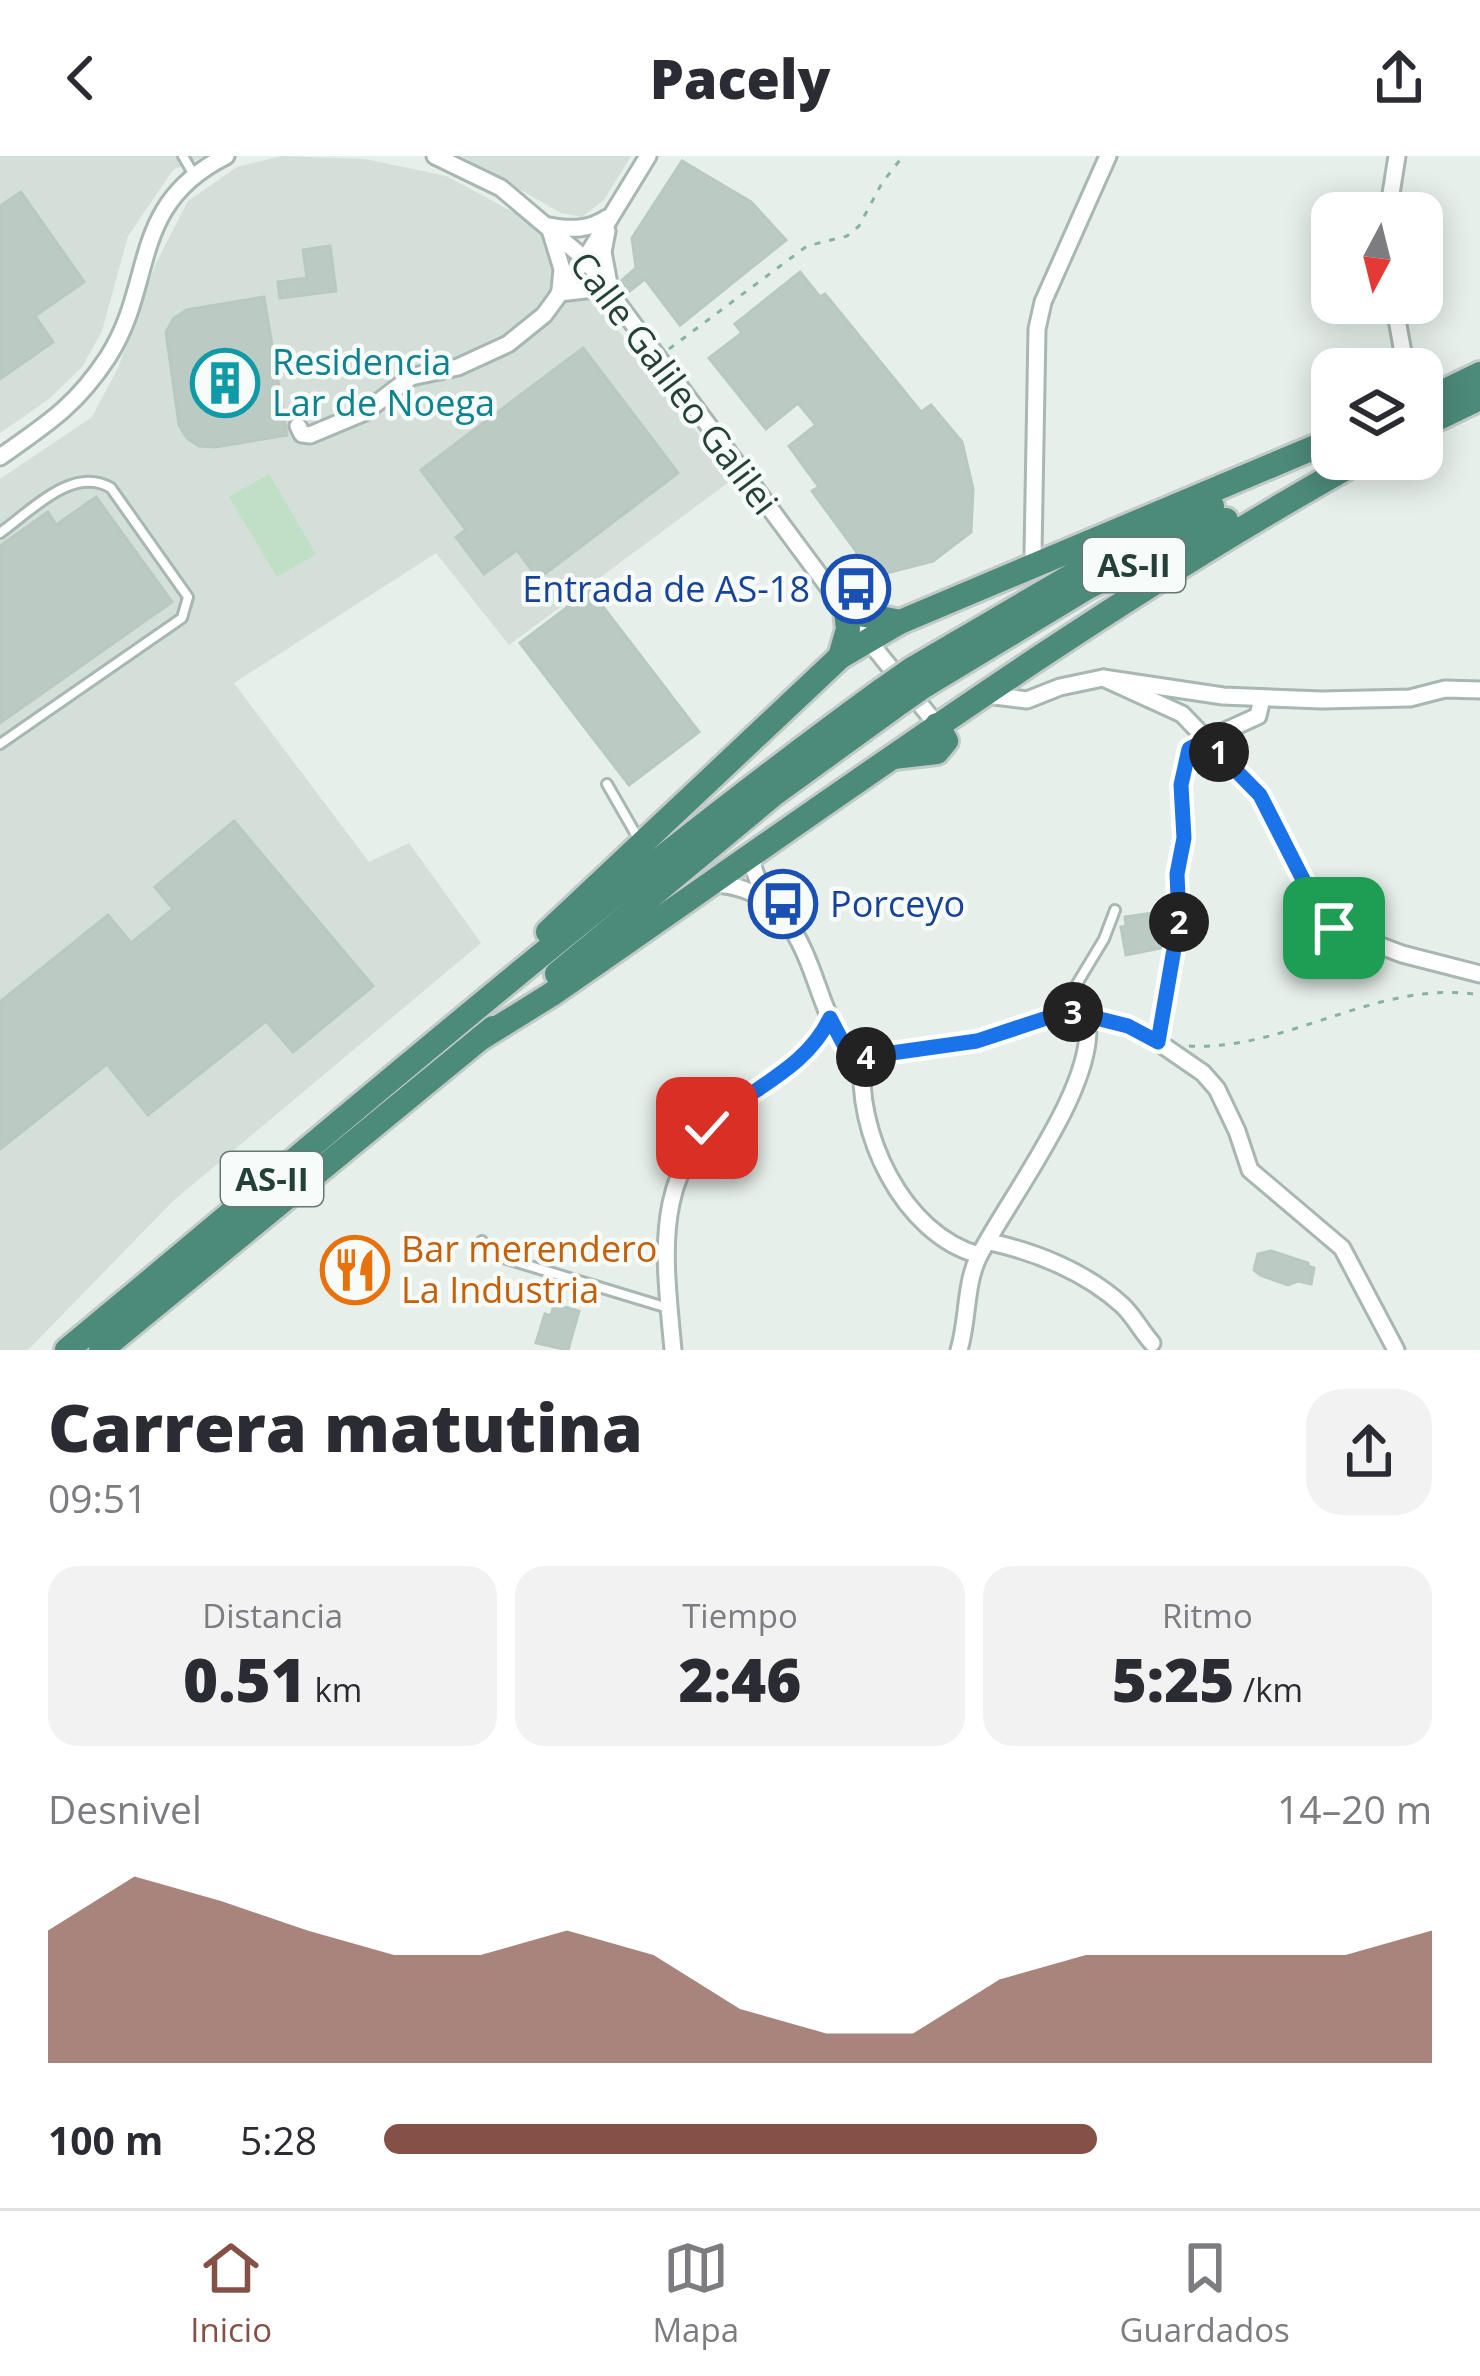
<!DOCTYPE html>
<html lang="es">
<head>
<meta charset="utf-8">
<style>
	body { margin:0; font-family:"Open Sans",sans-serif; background:#f2f2f3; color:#2b2b33; height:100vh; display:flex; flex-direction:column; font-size:45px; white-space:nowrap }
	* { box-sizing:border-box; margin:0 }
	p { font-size:39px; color:#7c7c81 }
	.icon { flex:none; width:66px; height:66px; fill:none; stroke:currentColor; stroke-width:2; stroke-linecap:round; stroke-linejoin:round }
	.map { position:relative; height:1194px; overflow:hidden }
	.details { display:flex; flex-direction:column; background:#fff; flex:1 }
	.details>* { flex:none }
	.needle { width:78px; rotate:187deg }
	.buttons { position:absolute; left:1311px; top:36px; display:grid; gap:24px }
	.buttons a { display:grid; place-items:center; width:132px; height:132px; border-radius:24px; background:#fff; box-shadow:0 6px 30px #0003; font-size:60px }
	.pin { position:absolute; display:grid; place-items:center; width:102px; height:102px; color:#fff; margin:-51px; border-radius:24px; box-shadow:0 6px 18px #0006 }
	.km { position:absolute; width:60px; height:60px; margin:-30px; border-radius:50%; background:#222; color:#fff; font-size:33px; line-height:60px; text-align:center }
	.round { display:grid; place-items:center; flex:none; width:126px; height:126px; border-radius:36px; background:#f2f2f3 }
	.headline { display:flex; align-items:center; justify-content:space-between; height:204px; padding:0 48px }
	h1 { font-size:66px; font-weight:800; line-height:90px }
	.stats { display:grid; grid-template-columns:repeat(3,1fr); gap:18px; height:204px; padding:12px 48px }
	.stats div { display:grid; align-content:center; border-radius:30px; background:#f2f2f3; text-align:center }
	.stats b { font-size:60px; font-weight:800 }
	.stats small { font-size:33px; font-weight:400 }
	.stats p { font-size:33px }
	.chart { height:336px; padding:24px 48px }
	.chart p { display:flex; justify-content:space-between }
	.chart svg { width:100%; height:216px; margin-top:12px; fill:#855147; opacity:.7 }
	ul { padding:0 48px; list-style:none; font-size:39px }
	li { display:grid; grid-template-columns:192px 144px 1fr; align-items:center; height:90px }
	li i { height:30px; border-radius:15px; background:#855147 }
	header { display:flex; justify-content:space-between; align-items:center; height:156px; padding:0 48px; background:#fff; font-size:54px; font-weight:800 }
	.tabs { display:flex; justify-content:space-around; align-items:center; height:168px; border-top:3px solid #e1e1e2; background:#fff; font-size:33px; color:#7c7c81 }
	.tabs a { display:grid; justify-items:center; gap:6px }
	.tabs .selected { color:#855147 }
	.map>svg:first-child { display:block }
</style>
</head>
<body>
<header><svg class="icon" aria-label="back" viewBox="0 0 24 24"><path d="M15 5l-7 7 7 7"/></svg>Pacely<svg class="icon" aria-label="share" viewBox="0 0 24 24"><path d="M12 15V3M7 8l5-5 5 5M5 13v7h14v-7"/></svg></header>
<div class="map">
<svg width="1480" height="1194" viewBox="0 0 1480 1194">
	<rect width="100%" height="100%" fill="#e6efea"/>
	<g fill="#d4dfd9">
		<polygon points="0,0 205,0 173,14 128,80 102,175 82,211 49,243 0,277"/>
		<polygon points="281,0 365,3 446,20 517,58 557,95 733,323 509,489 436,397 234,527 369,706 409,687 481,787 173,1045 28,1194 0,1194 0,323 92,261 118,212 156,107 188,45 237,11"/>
		<polygon points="461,0 631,0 604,44 582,61 561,57"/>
	</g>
	<polygon fill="#bfe0c7" points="269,318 316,398 277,421 229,341"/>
	<g fill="#bbcac3" stroke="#b8c9c1" stroke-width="3">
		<polygon points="682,5 751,46 786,84 680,169 645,123 627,137 621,125 636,112 632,82"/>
		<polygon points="21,36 84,126 35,160 53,186 0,223 0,50"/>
		<polygon points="330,90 336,135 280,142 278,126 307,122 303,94"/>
		<polygon points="800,116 820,141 825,138 921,256 931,249 962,286 973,333 971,376 933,405 887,417 867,410 812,335 819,331 789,290 816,269 798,247 766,273 709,202 742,177 735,168"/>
		<polygon points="264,141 287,279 215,291 199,290 187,282 179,269 166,176 174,162 187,154"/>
		<polygon points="583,192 678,317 538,423 517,394 484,418 456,381 466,374 421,314"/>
		<polygon points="96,341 172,446 0,567 0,390 48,356 56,369"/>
		<polygon points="590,434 699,576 629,629 520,487"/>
		<polygon points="234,665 373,830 293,896 266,865 148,959 107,908 0,993 0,846 108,759 131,787 173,753 155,731"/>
		<polygon points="1160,756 1165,774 1161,792 1126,799 1121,771 1126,770 1125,761"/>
		<polygon points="1271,1095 1308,1107 1308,1110 1314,1112 1311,1128 1298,1125 1288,1129 1260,1119 1254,1114 1258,1098"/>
		<polygon points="342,1099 372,1103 368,1129 339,1125"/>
		<polygon points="554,1148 579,1155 568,1194 536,1187 545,1158 551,1160"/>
	</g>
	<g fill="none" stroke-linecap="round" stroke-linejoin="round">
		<g stroke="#a8b7b1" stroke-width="14">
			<g id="service">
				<polyline points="183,0 194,19"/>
				<path d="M0,377C31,355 73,309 111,332L188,441L182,462L0,588"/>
				<polyline points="607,628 638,682"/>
				<polyline points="1068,854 1069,841 1104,783 1115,754"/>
				<polyline points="482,1085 487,1097 668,1152"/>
			</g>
		</g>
		<g stroke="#a8b7b1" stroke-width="21">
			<g id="minor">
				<polyline points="435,0 501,32 585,103 849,459"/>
				<polyline points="1388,57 1397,0"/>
				<path d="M550,70C571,74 589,74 607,62"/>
				<polyline points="607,75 603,96 609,128"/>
				<polyline points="551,77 562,113 560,134"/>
				<polyline points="559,137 594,133 608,140"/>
				<polyline points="1394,147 1406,213"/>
				<polyline points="298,270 302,278 310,279 365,256 411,221 458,211 508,188 544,159 585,103 648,0"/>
				<path d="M0,301C47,268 76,250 108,201C156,126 128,49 226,0"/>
				<polyline points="1038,405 1033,397 1037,173 1043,146 1108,0"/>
				<polyline points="863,478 937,569"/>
				<polyline points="1103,522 1182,558 1260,639 1318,753 1334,772 1402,798 1480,818"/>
				<polyline points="986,539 1027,544 1060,531 1103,522 1223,540 1322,544 1410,542 1445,533 1480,534"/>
				<polyline points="754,699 753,711 765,743"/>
				<path d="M712,728C828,731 805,880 863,901L977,885L1068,855L1128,870L1158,886L1203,917L1217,933L1237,975L1250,1014L1342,1092L1396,1194"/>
				<polyline points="1158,886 1179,764 1177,718 1184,682 1181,629 1186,602 1194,589 1258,560 1262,542"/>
				<path d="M863,901C854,975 903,1079 979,1099"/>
				<path d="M990,1086C1036,1096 1086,1116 1122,1149C1134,1160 1141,1175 1152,1187"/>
				<path d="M673,1194C664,1095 649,1007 744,943C780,920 811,902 830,862"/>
				<path d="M959,1194C968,1165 965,1129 978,1102C1007,1044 1103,922 1086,858"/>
			</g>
		</g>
		<g stroke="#c2cac8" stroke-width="30">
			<g id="trunk">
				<polyline points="1422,246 1480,218"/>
				<polyline points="1422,270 1480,242"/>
				<polyline points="840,501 848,473 846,455 900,466"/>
				<polyline points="912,513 1078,416 1212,350"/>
				<polyline points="924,530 1088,431 1226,364"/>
				<polyline points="893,601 937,596 946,585 937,569"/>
				<polyline points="548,776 840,501 900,466 1332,284"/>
				<polyline points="557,818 774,638 894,551"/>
				<path d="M481,882L552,838C819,654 1079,461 1362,303"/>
				<path d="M67,1194C336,972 599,740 882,534"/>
				<polyline points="101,1194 493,872"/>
			</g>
		</g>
		<g stroke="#86b3a3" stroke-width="3" stroke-dasharray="6 9" stroke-linecap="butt">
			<polyline points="669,193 807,90 847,80 859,70 882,27 903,0"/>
			<path d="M1189,890C1289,895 1379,822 1480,839"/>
		</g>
		<use href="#service" stroke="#fff" stroke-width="8"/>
		<use href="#minor" stroke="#fff" stroke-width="15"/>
		<use href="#trunk" stroke="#4c8a7a" stroke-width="24"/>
		<g stroke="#c2cac8" stroke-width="30" stroke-linecap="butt">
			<g id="trunk-bridge">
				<polyline points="882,534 912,513"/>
				<polyline points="894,551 924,530"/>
			</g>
		</g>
		<use href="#trunk-bridge" stroke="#4c8a7a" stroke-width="24"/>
	</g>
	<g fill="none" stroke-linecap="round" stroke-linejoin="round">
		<g stroke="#fff" stroke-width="24">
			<path id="route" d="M707,972C748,932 804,916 830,862L843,887L863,901L977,885L1068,855L1128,870L1158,886L1179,764L1177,718L1184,682L1181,629L1189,593L1206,584L1260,639L1318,753L1334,772"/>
		</g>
		<use href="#route" stroke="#1a73e8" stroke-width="15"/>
	</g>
	<defs>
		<g id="building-ring" transform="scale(3.45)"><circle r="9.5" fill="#f7fbf9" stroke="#0f9aa8" stroke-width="1.5"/><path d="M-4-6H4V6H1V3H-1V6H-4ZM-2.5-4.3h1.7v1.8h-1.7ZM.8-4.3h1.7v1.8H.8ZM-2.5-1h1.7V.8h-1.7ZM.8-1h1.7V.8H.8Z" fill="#0f9aa8"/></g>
		<g id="bus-ring" transform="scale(3.45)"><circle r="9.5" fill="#f7fbf9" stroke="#1a4fb4" stroke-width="1.5"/><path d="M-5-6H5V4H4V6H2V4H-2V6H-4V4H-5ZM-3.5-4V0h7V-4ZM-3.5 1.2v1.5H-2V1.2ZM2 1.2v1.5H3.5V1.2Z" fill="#1a4fb4"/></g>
		<g id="restaurant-ring" transform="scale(3.45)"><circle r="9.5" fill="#f7fbf9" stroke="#e8710a" stroke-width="1.5"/><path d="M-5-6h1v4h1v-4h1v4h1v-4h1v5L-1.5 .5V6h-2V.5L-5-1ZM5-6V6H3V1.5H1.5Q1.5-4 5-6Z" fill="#e8710a"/></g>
	</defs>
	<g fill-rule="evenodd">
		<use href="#building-ring" x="225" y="227"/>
		<use href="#bus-ring" x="856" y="433"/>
		<use href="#bus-ring" x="783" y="748"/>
		<use href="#restaurant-ring" x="355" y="1114"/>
	</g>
	<g text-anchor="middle" stroke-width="9" stroke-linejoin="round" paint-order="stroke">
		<g fill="#f7fbf9" stroke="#637973" stroke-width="3">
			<rect x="1083" y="382" width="102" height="54" rx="9"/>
			<rect x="221" y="996" width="102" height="54" rx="9"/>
		</g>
		<g font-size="33" font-weight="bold" fill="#244139">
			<text x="1134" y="421">AS-II</text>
			<text x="272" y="1035">AS-II</text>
		</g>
		<g font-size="36" fill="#0d838f" stroke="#f7fbf9" text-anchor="start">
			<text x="272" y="219">Residencia<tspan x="272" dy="41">Lar de Noega</tspan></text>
		</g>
		<g font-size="36" fill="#244139" stroke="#f7fbf9">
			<text transform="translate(674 227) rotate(53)" y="13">Calle Galileo Galilei</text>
		</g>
		<g font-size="36" fill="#164399" stroke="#f7fbf9" text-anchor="end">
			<text x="810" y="446">Entrada de AS-18</text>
			<text x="830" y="761" text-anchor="start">Porceyo</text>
		</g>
		<g font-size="36" fill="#c56008" stroke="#f7fbf9" text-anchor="start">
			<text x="401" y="1106">Bar merendero<tspan x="401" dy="41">La Industria</tspan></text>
		</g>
	</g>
</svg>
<div class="buttons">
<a><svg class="needle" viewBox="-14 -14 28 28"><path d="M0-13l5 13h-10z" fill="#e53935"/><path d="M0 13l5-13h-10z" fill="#7c7c81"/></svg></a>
<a><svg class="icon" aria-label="layers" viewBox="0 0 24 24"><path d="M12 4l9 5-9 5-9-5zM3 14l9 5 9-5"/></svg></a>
</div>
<div class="pin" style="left:1334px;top:772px;background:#1e9e55"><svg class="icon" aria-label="arrive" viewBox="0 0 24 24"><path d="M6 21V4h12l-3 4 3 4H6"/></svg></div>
<div class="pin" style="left:707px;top:972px;background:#d93025"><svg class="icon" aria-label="check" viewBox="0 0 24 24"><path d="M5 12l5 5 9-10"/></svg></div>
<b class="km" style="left:1219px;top:596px">1</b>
<b class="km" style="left:1179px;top:766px">2</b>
<b class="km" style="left:1073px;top:856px">3</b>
<b class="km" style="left:866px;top:901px">4</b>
</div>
<section class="details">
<div class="headline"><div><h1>Carrera matutina</h1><p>09:51</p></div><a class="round"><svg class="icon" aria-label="share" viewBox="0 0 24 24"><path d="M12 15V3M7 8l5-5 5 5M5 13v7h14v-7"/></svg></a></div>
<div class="stats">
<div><p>Distancia</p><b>0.51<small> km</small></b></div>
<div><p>Tiempo</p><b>2:46</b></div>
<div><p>Ritmo</p><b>5:25<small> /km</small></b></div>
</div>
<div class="chart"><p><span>Desnivel</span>14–20 m</p>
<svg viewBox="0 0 160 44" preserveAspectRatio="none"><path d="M0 44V17L10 6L20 11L30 17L40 22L50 22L60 17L70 22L80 33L90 38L100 38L110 27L120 22L130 22L140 22L150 22L160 17V44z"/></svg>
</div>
<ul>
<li><b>100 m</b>5:28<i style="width:68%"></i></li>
</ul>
</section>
<nav class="tabs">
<a class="selected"><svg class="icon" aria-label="home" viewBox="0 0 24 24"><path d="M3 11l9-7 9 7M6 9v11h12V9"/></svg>Inicio</a>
<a><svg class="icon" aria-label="map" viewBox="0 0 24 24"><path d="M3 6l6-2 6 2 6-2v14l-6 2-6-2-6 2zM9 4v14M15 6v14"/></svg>Mapa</a>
<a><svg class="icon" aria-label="saved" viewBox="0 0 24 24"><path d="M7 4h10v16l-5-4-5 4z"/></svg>Guardados</a>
</nav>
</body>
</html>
